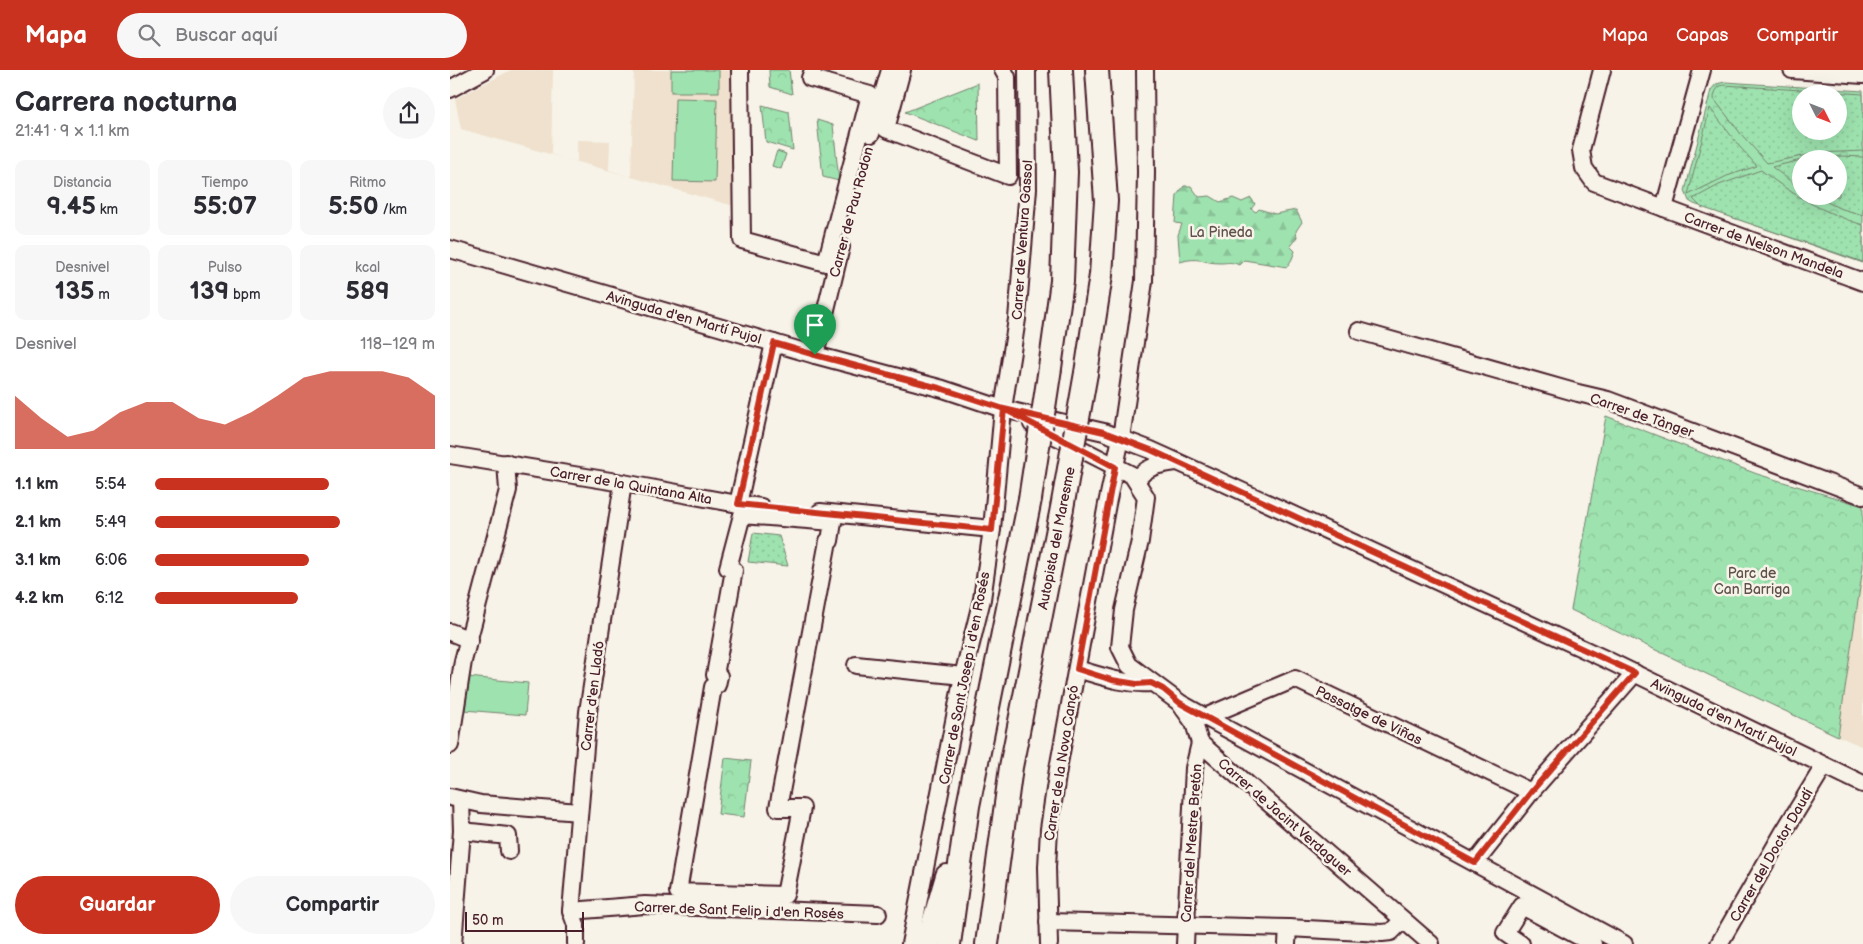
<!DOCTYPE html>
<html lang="es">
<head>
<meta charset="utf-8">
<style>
	body { margin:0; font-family:"Balsamiq Sans",sans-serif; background:#f7f7f7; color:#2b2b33; height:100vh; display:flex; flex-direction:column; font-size:19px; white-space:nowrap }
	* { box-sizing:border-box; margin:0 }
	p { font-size:16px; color:#7c7c81 }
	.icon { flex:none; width:28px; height:28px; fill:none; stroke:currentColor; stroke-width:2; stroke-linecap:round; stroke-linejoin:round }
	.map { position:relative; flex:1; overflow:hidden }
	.drawer { display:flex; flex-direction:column; background:#fff; width:450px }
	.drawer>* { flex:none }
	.needle { width:32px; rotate:132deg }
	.fabs { position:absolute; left:1342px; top:15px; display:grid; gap:10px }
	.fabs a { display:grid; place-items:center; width:55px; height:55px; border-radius:50%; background:#fff; box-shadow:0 5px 20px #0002; font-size:25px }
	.scale { position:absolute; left:15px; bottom:12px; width:119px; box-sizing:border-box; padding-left:5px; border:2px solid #4a1f2b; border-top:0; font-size:14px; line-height:18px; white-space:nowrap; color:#4a1f2b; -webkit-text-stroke:4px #f7f3e8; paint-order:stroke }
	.pin { position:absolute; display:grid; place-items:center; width:42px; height:42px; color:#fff; margin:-51px -21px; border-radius:50% 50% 50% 0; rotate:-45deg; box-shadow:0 0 5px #0007 }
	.pin .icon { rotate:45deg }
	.round { display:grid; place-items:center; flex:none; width:52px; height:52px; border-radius:26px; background:#f7f7f7 }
	.head { display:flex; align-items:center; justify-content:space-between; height:85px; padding:0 15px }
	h1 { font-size:28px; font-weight:800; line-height:38px }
	.metrics { display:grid; grid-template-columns:repeat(3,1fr); gap:8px; height:85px; padding:5px 15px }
	.metrics div { display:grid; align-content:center; border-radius:10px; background:#f7f7f7; text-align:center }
	.metrics b { font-size:25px; font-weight:800 }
	.metrics small { font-size:14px; font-weight:400 }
	.metrics p { font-size:14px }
	.chart { height:140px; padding:10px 15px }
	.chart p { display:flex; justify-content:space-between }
	.chart svg { width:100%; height:90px; margin-top:5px; fill:#c8321e; opacity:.7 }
	.action { display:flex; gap:10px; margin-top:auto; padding:10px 15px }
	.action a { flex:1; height:58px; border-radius:30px; background:#c8321e; color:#fff; font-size:20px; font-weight:800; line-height:58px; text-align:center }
	.action a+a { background:#f7f7f7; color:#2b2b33 }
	ul { padding:0 15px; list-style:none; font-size:16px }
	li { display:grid; grid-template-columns:80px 60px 1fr; align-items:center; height:38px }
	li i { height:12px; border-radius:6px; background:#c8321e }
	header { display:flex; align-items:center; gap:30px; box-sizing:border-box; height:70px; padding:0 25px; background:#c8321e; color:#fff }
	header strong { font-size:24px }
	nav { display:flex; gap:28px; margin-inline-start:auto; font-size:18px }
	.search { width:350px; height:45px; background:#f7f7f7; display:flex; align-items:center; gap:12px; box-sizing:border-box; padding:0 18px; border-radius:28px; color:#7c7c81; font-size:19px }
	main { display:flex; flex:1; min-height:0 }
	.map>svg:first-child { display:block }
</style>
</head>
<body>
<header>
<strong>Mapa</strong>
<div class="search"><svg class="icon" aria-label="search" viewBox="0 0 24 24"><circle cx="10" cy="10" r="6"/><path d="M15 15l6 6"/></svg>Buscar aquí</div>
<nav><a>Mapa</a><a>Capas</a><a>Compartir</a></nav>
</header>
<main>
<section class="drawer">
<div class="head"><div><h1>Carrera nocturna</h1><p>21:41 · 9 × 1.1 km</p></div><a class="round"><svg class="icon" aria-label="share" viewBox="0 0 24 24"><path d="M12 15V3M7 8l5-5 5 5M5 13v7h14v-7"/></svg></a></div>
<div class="metrics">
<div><p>Distancia</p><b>9.45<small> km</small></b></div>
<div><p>Tiempo</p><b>55:07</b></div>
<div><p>Ritmo</p><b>5:50<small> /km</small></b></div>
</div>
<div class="metrics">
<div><p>Desnivel</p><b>135<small> m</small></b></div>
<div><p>Pulso</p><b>139<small> bpm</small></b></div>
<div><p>kcal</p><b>589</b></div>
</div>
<div class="chart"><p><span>Desnivel</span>118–129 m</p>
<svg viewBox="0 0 160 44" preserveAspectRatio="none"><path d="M0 44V18L10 29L20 38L30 35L40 26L50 21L60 21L70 29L80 32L90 26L100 18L110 9L120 6L130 6L140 6L150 9L160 18V44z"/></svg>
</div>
<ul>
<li><b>1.1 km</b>5:54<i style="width:62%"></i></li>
<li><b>2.1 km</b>5:49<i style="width:66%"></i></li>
<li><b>3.1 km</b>6:06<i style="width:55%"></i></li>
<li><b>4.2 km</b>6:12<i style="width:51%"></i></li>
</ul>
<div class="action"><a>Guardar</a><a>Compartir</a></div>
</section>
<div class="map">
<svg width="1413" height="874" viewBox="0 0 1413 874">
	<defs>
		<pattern id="forest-firs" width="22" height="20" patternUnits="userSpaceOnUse" patternTransform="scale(1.25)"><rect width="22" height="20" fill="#9ee3af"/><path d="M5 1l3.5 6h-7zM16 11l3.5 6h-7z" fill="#8ac297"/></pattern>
		<pattern id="park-crowns" width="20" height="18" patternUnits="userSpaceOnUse" patternTransform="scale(1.25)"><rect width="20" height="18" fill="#9ee3af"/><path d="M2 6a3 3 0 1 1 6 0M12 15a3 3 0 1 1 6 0" fill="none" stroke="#8ac297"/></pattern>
		<pattern id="garden-dots" width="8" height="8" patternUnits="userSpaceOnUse" patternTransform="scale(1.25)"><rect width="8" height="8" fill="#9ee3af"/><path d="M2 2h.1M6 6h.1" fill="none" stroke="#8ac297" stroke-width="1.8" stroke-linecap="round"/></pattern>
	</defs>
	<rect width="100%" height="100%" fill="#f7f3e8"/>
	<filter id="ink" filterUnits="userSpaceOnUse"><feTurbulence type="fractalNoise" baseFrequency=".02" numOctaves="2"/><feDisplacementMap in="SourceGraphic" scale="10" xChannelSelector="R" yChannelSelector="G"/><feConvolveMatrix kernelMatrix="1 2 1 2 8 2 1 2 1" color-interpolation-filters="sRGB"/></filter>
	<g filter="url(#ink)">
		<g fill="#efe1cd">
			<polygon points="61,0 103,0 101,84 127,92 127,70 160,71 159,100 181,107 184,0 290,0 291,138 11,59 5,29"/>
			<polygon points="1413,497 1413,677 1388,666"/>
		</g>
		<g fill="#9ee3af" stroke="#74816d">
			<rect x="221" y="0" width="48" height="22"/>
			<polygon points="225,28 267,29 265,112 223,111"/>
			<polygon points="327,81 336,84 331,99 322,96"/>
			<polygon points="18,607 78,613 75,645 14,640"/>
		</g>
		<path fill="url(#forest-firs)" stroke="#74816d" d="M734,116H741L749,127L760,126L770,132L783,128L792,132L801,128L805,134L801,139L806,142L809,139L825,144L846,140L852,152L846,161L847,167L840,176L845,181L842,189L837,197L794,190L789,195C781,191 778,193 770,193C752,193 750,186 730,192L728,165L732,154L725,153L727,125Z"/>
		<g fill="url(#park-crowns)" stroke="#74816d" fill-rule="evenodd">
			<polygon points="319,0 339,0 342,24 320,17"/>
			<path d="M1275,12L1413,21V193L1244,134L1239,131L1235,121L1261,20L1266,14ZM1351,24H1389V61H1351ZM1351,89H1389V126H1351Z"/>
			<polygon points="528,13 529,71 455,42"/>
			<polygon points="312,35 339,42 343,80 316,72"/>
			<polygon points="367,50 383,55 389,111 373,107"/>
			<polygon points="1156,346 1307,404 1413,436 1413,497 1388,666 1121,540"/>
			<polygon points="275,688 301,691 294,747 268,744"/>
		</g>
		<g fill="url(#garden-dots)" stroke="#74816d" fill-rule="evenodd">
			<path d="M1274,15L1413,24V81L1368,83L1317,93L1291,64L1264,29C1264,23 1267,16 1274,15ZM1351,24H1389V61H1351Z"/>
			<polygon points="1260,38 1289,76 1307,96 1277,106 1238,125"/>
			<polygon points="1392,86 1413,87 1413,145 1389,138 1365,126 1389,126 1389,89 1361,89"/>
			<polygon points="1351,90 1351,119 1322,97"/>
			<path d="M1311,100C1342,125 1374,143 1413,155V192L1251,137L1243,129L1269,115Z"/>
			<polygon points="303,463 329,466 338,496 298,492"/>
		</g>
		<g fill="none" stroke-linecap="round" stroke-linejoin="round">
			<g stroke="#4a1f2b" stroke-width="20">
				<g id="minor">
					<polyline points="290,0 292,170 376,193 420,25 360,8 363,0"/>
					<polyline points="452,0 436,59 558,106 557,7 553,0"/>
					<polyline points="1152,0 1131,80 1134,98 1144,112 1413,212"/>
					<polyline points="1342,0 1413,5"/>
					<polyline points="0,19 35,0"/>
					<polyline points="421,64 440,0"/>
					<polyline points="1214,138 1252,0"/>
					<polyline points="0,179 365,285 493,319 553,339 654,362 701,380 761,407 1153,588 1413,714"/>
					<polyline points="909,261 1128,323 1158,330 1413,426"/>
					<polyline points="365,285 391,177"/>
					<polyline points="582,354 682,405 696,427 690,471 674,540 670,577 679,595 730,633 755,647 1174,874"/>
					<polyline points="0,385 173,413 288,434 311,437"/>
					<path d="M687,411C694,396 712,394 727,392"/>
					<polyline points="288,434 324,273"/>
					<polyline points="370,442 542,459"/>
					<polygon points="292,445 383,452 380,471 378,471 328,738 352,738 335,825 228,822 263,617 267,615 269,606 265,605 284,500 278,498"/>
					<polyline points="0,562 20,570"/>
					<polyline points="406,595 513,606"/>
					<path d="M627,599C651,606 675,615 701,613"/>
					<polyline points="731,635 744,653 750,673 981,874"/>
					<polyline points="755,647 845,609 1081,722"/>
					<polyline points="0,675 13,591 58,420 56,393"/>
					<polyline points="0,727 31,734 129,742"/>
					<polyline points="12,761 58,766 59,781"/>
					<polyline points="1025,793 1081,722 1185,603"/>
					<polyline points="121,841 195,835 428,844"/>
					<polyline points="598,852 838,858 932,863 941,862 953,850"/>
					<polyline points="3,874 12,761 11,730"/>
					<polyline points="126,874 126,855 121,841 138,642 173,413"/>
					<polyline points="460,874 513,606 532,529 542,459 553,339 567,249 578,119 577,0"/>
					<polyline points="599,874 597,797 599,759 608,699 657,434 671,368 694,211 696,103 695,0"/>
					<polyline points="735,874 744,698 750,673"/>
					<polyline points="837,874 838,858"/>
					<polyline points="1071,874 1055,863 1072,836 1143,874"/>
					<polyline points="1269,874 1333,763 1374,696"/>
				</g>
			</g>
			<g stroke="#4a1f2b" stroke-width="26">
				<g id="highway">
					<polyline points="600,298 612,211 616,102 611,0"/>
					<polyline points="636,303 651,205 656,131 647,0"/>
					<polyline points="477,874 497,806"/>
					<polyline points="499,874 518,736 580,429"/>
					<polyline points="537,874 561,697 612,438"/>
				</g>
			</g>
			<use href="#minor" stroke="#f7f3e8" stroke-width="16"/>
			<use href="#highway" stroke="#f7f3e8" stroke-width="22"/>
			<g stroke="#4a1f2b" stroke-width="26" stroke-linecap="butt">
				<g id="highway-bridge">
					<polyline points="580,429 600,298"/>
					<polyline points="612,438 636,303"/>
				</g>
			</g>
			<use href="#highway-bridge" stroke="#f7f3e8" stroke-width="22"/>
		</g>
	</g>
	<g fill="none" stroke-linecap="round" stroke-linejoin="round" filter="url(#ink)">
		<g stroke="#fff" stroke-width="10">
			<polyline id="route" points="365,285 324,273 288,434 542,460 554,339 665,397 627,599 662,610 687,614 701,613 713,619 730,633 783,662 1025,793 1081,722 1185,603 753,404 701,380 654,362 554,339 493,319 365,285"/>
		</g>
		<use href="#route" stroke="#c8321e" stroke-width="6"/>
	</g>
	<g text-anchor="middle" stroke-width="5" stroke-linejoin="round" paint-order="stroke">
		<g font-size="14" fill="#4a1f2b" stroke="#f7f3e8">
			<text transform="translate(401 142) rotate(-75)" y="5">Carrer de Pau Rodon</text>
			<text transform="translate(572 170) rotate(-86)" y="5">Carrer de Ventura Gassol</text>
			<text transform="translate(1314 175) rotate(20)" y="5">Carrer de Nelson Mandela</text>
			<text transform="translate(234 247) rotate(16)" y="5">Avinguda d'en Martí Pujol</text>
			<text transform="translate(1192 345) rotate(19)" y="5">Carrer de Tànger</text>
			<text transform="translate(181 415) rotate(10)" y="5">Carrer de la Quintana Alta</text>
			<text transform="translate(606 468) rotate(-79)" y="5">Autopista del Maresme</text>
			<text transform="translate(514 608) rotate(-79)" y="5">Carrer de Sant Josep i d'en Rosés</text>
			<text transform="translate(142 626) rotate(-83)" y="5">Carrer d'en Lladó</text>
			<text transform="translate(919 645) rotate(26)" y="5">Passatge de Viñas</text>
			<text transform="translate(1274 647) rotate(26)" y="5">Avinguda d'en Martí Pujol</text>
			<text transform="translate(611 693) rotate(-81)" y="5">Carrer de la Nova Cançó</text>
			<text transform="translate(835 747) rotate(41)" y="5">Carrer de Jacint Verdaguer</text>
			<text transform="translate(741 773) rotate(-86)" y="5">Carrer del Mestre Bretón</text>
			<text transform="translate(1321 785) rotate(-60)" y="5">Carrer del Doctor Daudí</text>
			<text transform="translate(289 840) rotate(2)" y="5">Carrer de Sant Felip i d'en Rosés</text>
		</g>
		<g font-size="14" fill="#5f504c" stroke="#f7f3e8">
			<text x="771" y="167">La Pineda</text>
			<text x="1302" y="508">Parc de<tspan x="1302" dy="16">Can Barriga</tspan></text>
		</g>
	</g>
</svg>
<div class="fabs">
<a><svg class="needle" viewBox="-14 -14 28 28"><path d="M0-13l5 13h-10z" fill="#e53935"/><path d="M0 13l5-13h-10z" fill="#7c7c81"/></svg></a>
<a><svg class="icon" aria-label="locate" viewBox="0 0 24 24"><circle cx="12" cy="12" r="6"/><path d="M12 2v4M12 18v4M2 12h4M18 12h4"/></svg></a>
</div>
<div class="scale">50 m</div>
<div class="pin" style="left:365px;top:285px;background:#1e9e55"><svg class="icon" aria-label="arrive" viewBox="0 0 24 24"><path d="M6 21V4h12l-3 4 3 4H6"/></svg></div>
</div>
</main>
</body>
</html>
